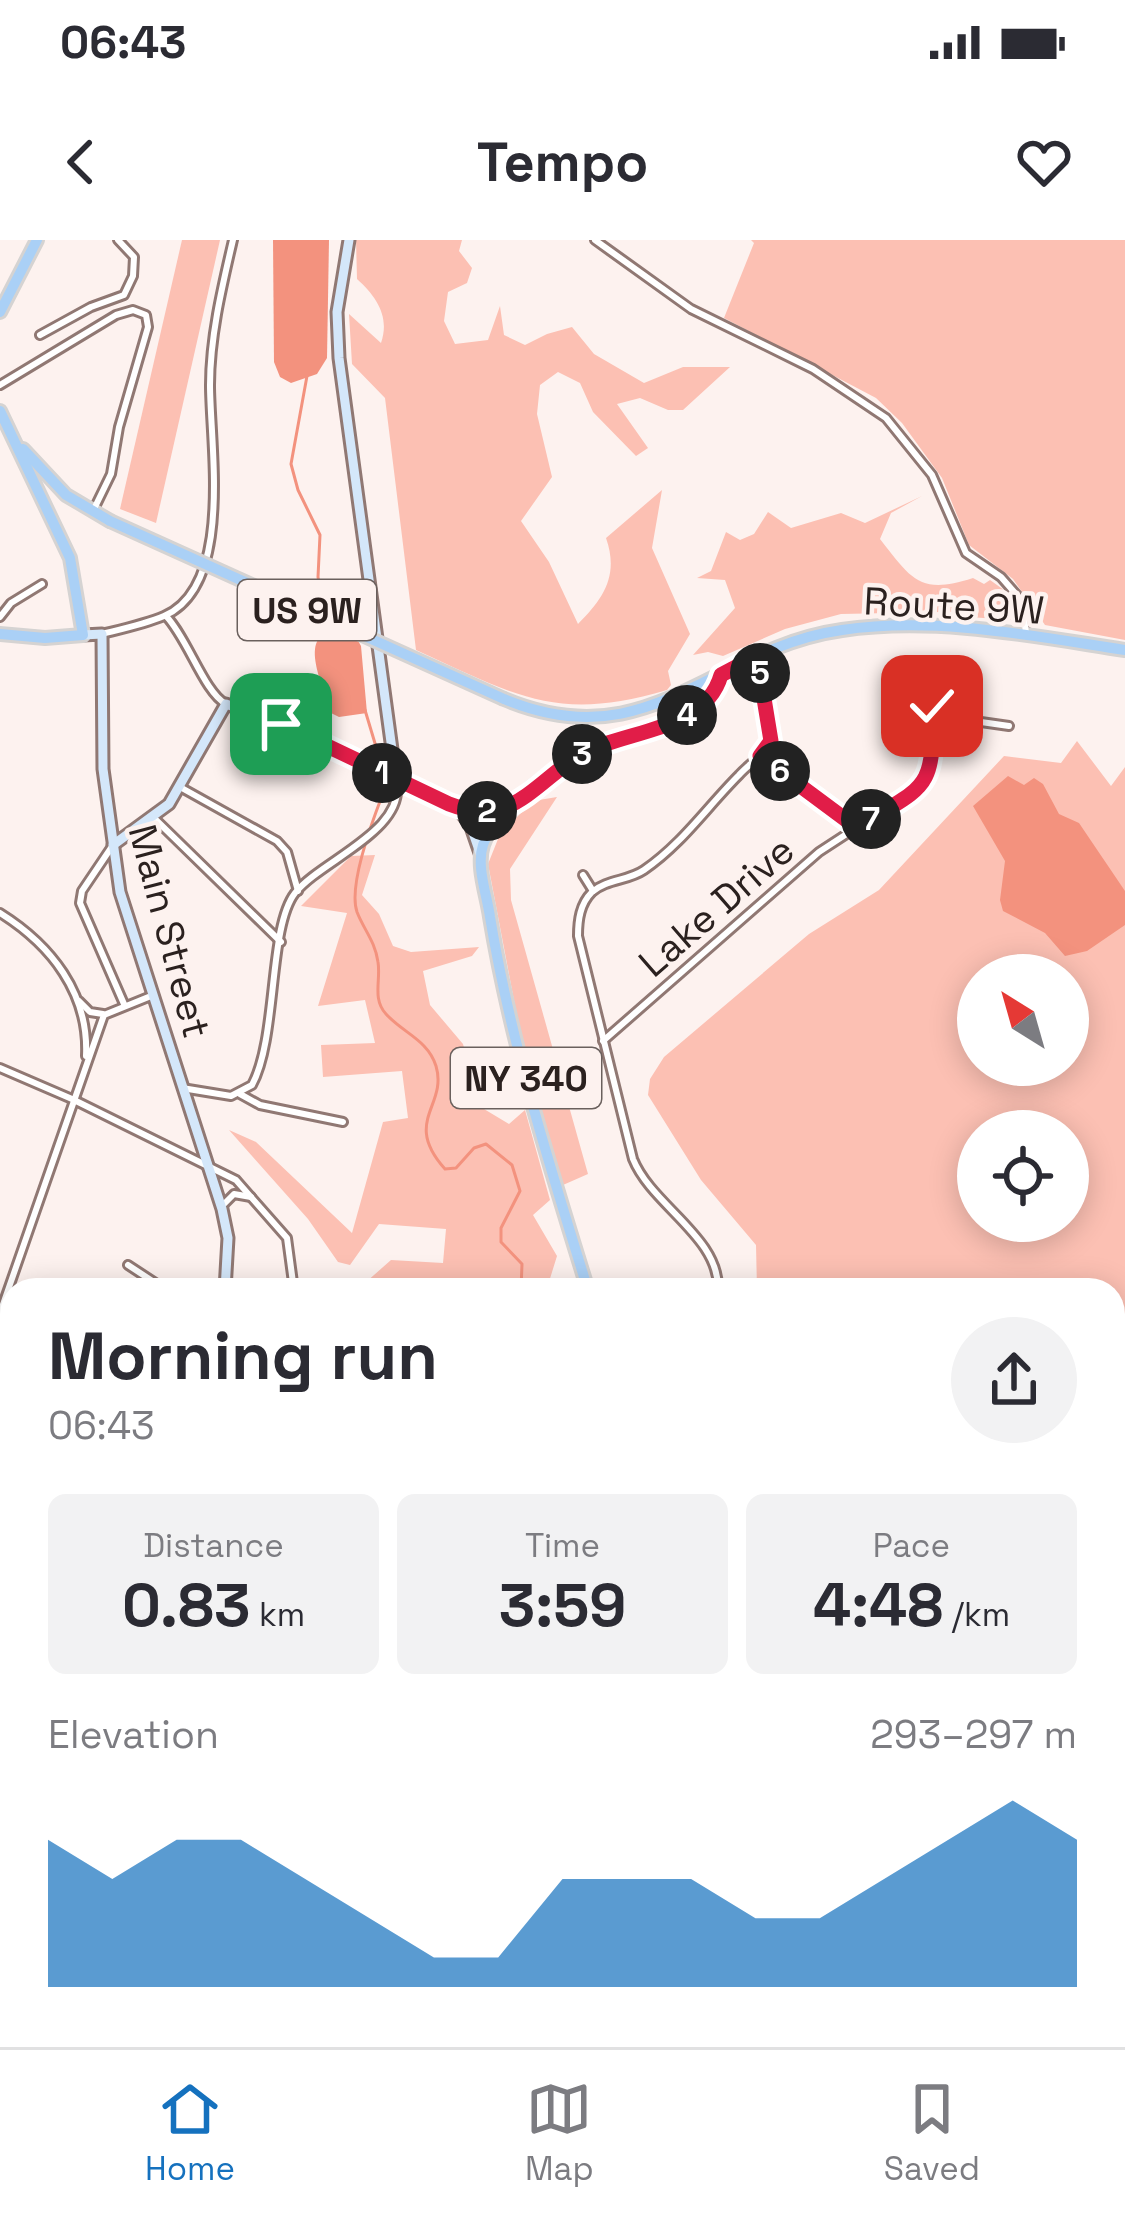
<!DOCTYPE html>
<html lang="en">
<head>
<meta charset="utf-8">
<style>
	body { margin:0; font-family:"Space Grotesk",sans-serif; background:#f2f2f3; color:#2b2b33; height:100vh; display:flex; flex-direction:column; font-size:45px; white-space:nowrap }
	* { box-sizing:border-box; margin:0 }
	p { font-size:39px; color:#7c7c81 }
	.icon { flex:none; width:66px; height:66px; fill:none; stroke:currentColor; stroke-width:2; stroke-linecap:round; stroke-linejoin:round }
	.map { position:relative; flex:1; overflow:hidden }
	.drawer { position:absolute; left:0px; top:1038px; width:1125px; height:771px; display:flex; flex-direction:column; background:#fff; border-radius:36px 36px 0 0; box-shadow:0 6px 30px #0003 }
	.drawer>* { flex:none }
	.needle { width:78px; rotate:323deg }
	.buttons { position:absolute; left:957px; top:714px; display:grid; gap:24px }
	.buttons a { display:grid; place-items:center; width:132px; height:132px; border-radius:50%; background:#fff; box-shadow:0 6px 30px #0003; font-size:60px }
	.pin { position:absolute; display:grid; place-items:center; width:102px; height:102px; color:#fff; margin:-51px; border-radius:24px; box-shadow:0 6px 18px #0006 }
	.km { position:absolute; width:60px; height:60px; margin:-30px; border-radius:50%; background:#222; color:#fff; font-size:33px; line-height:60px; text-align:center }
	.round { display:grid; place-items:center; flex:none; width:126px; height:126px; border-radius:63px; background:#f2f2f3 }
	.headline { display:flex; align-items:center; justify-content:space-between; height:204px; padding:0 48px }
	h1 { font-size:66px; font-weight:600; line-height:90px }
	.stats { display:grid; grid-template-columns:repeat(3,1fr); gap:18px; height:204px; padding:12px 48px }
	.stats div { display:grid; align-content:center; border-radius:18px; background:#f2f2f3; text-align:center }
	.stats b { font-size:60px; font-weight:600 }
	.stats small { font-size:33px; font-weight:400 }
	.stats p { font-size:33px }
	.chart { height:336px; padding:24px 48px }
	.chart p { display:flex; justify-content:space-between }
	.chart svg { width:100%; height:216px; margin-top:12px; fill:#1571be; opacity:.7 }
	.status { display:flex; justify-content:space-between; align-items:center; height:84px; padding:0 60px; background:#fff; direction:ltr }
	.status svg { height:33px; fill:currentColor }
	header { display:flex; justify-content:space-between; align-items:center; height:156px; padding:0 48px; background:#fff; font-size:54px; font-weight:600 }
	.tab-bar { display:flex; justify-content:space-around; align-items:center; height:168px; border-top:3px solid #e1e1e2; background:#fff; font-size:33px; color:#7c7c81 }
	.tab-bar a { display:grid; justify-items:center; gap:6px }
	.tab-bar .active { color:#1571be }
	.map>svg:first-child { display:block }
</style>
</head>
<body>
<div class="status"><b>06:43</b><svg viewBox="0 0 49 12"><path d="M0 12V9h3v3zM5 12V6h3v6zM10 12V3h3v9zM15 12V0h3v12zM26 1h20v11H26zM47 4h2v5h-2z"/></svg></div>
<header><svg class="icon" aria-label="back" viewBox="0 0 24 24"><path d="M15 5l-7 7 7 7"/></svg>Tempo<svg class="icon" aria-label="heart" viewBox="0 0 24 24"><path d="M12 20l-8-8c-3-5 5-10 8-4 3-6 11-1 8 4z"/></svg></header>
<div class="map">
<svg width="1125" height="1807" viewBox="0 0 1125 1807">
	<rect width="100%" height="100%" fill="#fdf2ef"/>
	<g fill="#fcc0b3" fill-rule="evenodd">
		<polygon points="182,0 220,0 156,283 120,269"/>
		<path d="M356,0H462L459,11L472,28L467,43L448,52L444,81L455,104L488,100L500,66L504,95L525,105L547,94L572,87L594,114L644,143L683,127H730L683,170H668L640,158L617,164L648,208L636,216L593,172L580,143L558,132L540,145L537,174L552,237L521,281L549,322L578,384C604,358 619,335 606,298L662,250L652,308L690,394L668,431L671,445L667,450C556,483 515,455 416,410L385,158L352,124L349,74L381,103C390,77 377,57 357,39Z"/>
		<polygon points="751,0 1125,0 1125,400 1045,385 1013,339 969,305 942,238 902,183 876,158 724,78 754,3"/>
		<path d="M922,256L891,273L880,299C912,340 920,355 973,338L984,344L990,340L1004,350L1017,368L1014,380L938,375L940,372L841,374L785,389L723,416L708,412L693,415L735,368L725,340L697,338L711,331L726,292L740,300L754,294L768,272L791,288L841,273L865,283Z"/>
		<path d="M1077,501L1111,546L1125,527V1333L1113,1336V1050H757L756,1005L701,940L648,855L650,839L664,817L809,694L879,650L1004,516L1061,523ZM978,735H1068V825H978ZM978,891H1068V981H978Z"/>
		<polygon points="557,557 510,629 511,660 588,934 563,945 524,813 488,624 500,594 533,561"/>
		<polygon points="375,615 362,655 379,674 393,706 411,712 479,707 472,716 423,731 430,765 463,804 468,822 454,839 464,857 509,884 525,870 550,960 533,975 557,1016 548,1045 530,1050 357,1050 391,1020 443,1023 446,989 379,984 350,1025 338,1022 308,979 229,890 256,902 352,993 383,882 408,878 402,831 323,837 321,805 375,803 365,760 318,766 347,673 301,666 351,616"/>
		<polygon points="1113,1338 1125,1341 1125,1571 1113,1569"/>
		<polygon points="1125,1731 1125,1807 999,1807 965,1797 1113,1797 1113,1732"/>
	</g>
	<g fill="#f3927e">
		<polygon points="273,0 329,0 327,118 317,134 291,143 280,137 274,122"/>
		<path d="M346,391L356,397L361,406L367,473L339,477L331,473C323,443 292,386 346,391Z"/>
		<polygon points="1008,536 1024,545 1034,538 1043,544 1059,574 1079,583 1125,651 1125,685 1087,711 1065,716 1045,693 1003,671 1000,660 1005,621 973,566"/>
	</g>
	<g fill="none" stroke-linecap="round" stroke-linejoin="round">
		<g stroke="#f3927e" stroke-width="3">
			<polyline points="307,136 291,224 298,250 320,295 318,337 324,375"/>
			<polyline points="365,470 380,520"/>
			<path d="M379,540L382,556C372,582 348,646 357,672C364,690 375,701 378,722C381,740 372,759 386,774C403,793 428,800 436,826C448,866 402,881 445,929L456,928L474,908L486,904L512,925L520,951L501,988V1002L522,1024L521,1050"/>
			<polyline points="587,1807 589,1797"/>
		</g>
		<g stroke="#907873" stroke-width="12">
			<g id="street">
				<polyline points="595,0 691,69 813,129 886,178 932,235 966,313 1001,337 1022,361 1026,393"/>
				<polyline points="40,95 91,67 124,55 133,36 134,17 118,0"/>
				<polyline points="0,145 116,75 133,70 146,75 148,87 119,187 111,234 93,271"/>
				<path d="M166,376C188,399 204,452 226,464"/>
				<polyline points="0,377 11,363 42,344"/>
				<path d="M102,394C122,389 145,384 164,376C234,346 210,206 210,145C210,97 222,47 233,0"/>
				<polyline points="932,475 1009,486"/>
				<polyline points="761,516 857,588"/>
				<polyline points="180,547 277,601 287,612 298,651"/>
				<polyline points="154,578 281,702"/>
				<polyline points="113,605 82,651 80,663 124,764"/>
				<polyline points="583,635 593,651"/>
				<path d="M0,673C51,705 89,753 86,816"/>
				<polyline points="79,761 90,772 103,774"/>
				<polyline points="603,801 819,612 920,546 933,523 932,466"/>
				<polyline points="0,828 72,859 236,940 287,998 294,1050"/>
				<path d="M182,848L231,856L252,845C278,797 268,688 295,653C321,620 409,590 396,539"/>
				<polyline points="240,854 260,865 343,882"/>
				<polyline points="223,965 234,954 251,957"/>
				<polyline points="128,1025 166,1050"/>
				<path d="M718,1050C720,997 652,966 633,919L578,696C578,680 580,664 592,652C607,639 628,641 644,630C682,604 707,567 739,535C750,523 763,516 771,501L757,416"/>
				<polyline points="0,1073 104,775 151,756"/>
				<polyline points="0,1075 12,1084"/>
				<polyline points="3,1455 12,1420"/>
				<polyline points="134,1797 155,1807"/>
			</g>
		</g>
		<g stroke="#907873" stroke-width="15">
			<g id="secondary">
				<polyline points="349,0 337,72 339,118 396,539"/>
				<polyline points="83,395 102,394 103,529 120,652 222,969 228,998 225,1050"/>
				<polyline points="459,570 470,584 480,613"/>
				<polyline points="113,605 169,564 226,464 281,484 457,567 481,571 506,567"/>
				<polyline points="18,1807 23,1797"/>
			</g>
		</g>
		<g stroke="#d5d3d2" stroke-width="16">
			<g id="primary">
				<polyline points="0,72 37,0"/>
				<polyline points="0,171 70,318 83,395 45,398 0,394"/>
				<polyline points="23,209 66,255 110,281"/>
				<path d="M504,459C649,520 713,408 842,390C935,376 1033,396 1125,410"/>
				<path d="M588,1050C550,927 511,804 490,677C487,655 476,626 483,605C496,566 562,521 599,506C640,489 706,485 721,435"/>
				<polyline points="949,1797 955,1807"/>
			</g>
		</g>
		<g stroke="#d5d3d2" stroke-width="18">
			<g id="highway">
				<polyline points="0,1646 12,1651"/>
				<polyline points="0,1676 12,1680"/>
				<polyline points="460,1797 520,1807"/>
				<polyline points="740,1797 882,1807"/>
			</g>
		</g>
		<use href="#street" stroke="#fff" stroke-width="6"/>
		<use href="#secondary" stroke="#d4e7fa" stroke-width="9"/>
		<use href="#primary" stroke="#aad0f6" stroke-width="10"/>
		<use href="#highway" stroke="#71b0f0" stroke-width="12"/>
		<g stroke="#d5d3d2" stroke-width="16" stroke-linecap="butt">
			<polyline id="primary-bridge" points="110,281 504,459"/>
		</g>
		<use href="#primary-bridge" stroke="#aad0f6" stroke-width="10"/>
	</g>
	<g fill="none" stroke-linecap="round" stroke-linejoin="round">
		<g stroke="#fff" stroke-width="24">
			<path id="route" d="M281,484L449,564C467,571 485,574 504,568C532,557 554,530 580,515C623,490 705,492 721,435L757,416L771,501L760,516L857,588C926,544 935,553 932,466"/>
		</g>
		<use href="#route" stroke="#e11d48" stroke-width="15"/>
	</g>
	<g text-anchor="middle" stroke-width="9" stroke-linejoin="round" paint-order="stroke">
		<g fill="#fdf2ef" stroke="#6a605d" stroke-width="3">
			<rect x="238" y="340" width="138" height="60" rx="9"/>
			<rect x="451" y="808" width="150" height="60" rx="9"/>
		</g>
		<g font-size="36" font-weight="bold" fill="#2b211f">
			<text x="307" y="383">US 9W</text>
			<text x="526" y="851">NY 340</text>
		</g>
		<g font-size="39" fill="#2b211f" stroke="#fdf2ef">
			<text transform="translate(954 365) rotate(3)" y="14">Route 9W</text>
			<text transform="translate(716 666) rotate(-41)" y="14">Lake Drive</text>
			<text transform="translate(170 691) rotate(75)" y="14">Main Street</text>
		</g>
	</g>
</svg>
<div class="buttons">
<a><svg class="needle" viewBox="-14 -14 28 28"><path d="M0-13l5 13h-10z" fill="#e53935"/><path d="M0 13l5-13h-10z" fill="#7c7c81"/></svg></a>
<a><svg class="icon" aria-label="locate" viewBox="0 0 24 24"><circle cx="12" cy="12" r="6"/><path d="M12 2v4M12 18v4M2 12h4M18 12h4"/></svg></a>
</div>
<div class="pin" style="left:281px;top:484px;background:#1e9e55"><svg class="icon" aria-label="arrive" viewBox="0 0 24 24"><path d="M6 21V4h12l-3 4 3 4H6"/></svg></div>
<div class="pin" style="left:932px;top:466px;background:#d93025"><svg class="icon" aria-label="check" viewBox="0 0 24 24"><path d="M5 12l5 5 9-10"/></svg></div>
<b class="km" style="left:382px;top:533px">1</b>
<b class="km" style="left:487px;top:571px">2</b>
<b class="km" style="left:582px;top:514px">3</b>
<b class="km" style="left:687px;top:475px">4</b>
<b class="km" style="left:760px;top:433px">5</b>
<b class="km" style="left:780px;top:531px">6</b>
<b class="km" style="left:871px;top:579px">7</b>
<section class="drawer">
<div class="headline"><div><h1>Morning run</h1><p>06:43</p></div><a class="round"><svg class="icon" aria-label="share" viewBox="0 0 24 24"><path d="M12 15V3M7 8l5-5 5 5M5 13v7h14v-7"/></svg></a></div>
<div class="stats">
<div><p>Distance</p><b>0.83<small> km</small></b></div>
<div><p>Time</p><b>3:59</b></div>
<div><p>Pace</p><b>4:48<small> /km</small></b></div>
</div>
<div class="chart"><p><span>Elevation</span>293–297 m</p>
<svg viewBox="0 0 160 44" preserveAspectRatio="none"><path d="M0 44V14L10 22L20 14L30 14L40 22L50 30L60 38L70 38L80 22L90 22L100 22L110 30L120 30L130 22L140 14L150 6L160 14V44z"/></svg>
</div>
</section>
</div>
<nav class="tab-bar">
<a class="active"><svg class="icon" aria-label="home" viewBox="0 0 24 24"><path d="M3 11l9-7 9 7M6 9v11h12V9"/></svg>Home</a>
<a><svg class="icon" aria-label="map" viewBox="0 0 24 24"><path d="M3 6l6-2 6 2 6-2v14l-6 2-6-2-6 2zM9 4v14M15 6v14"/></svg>Map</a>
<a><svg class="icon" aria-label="saved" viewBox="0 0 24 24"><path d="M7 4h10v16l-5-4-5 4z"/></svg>Saved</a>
</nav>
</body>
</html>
